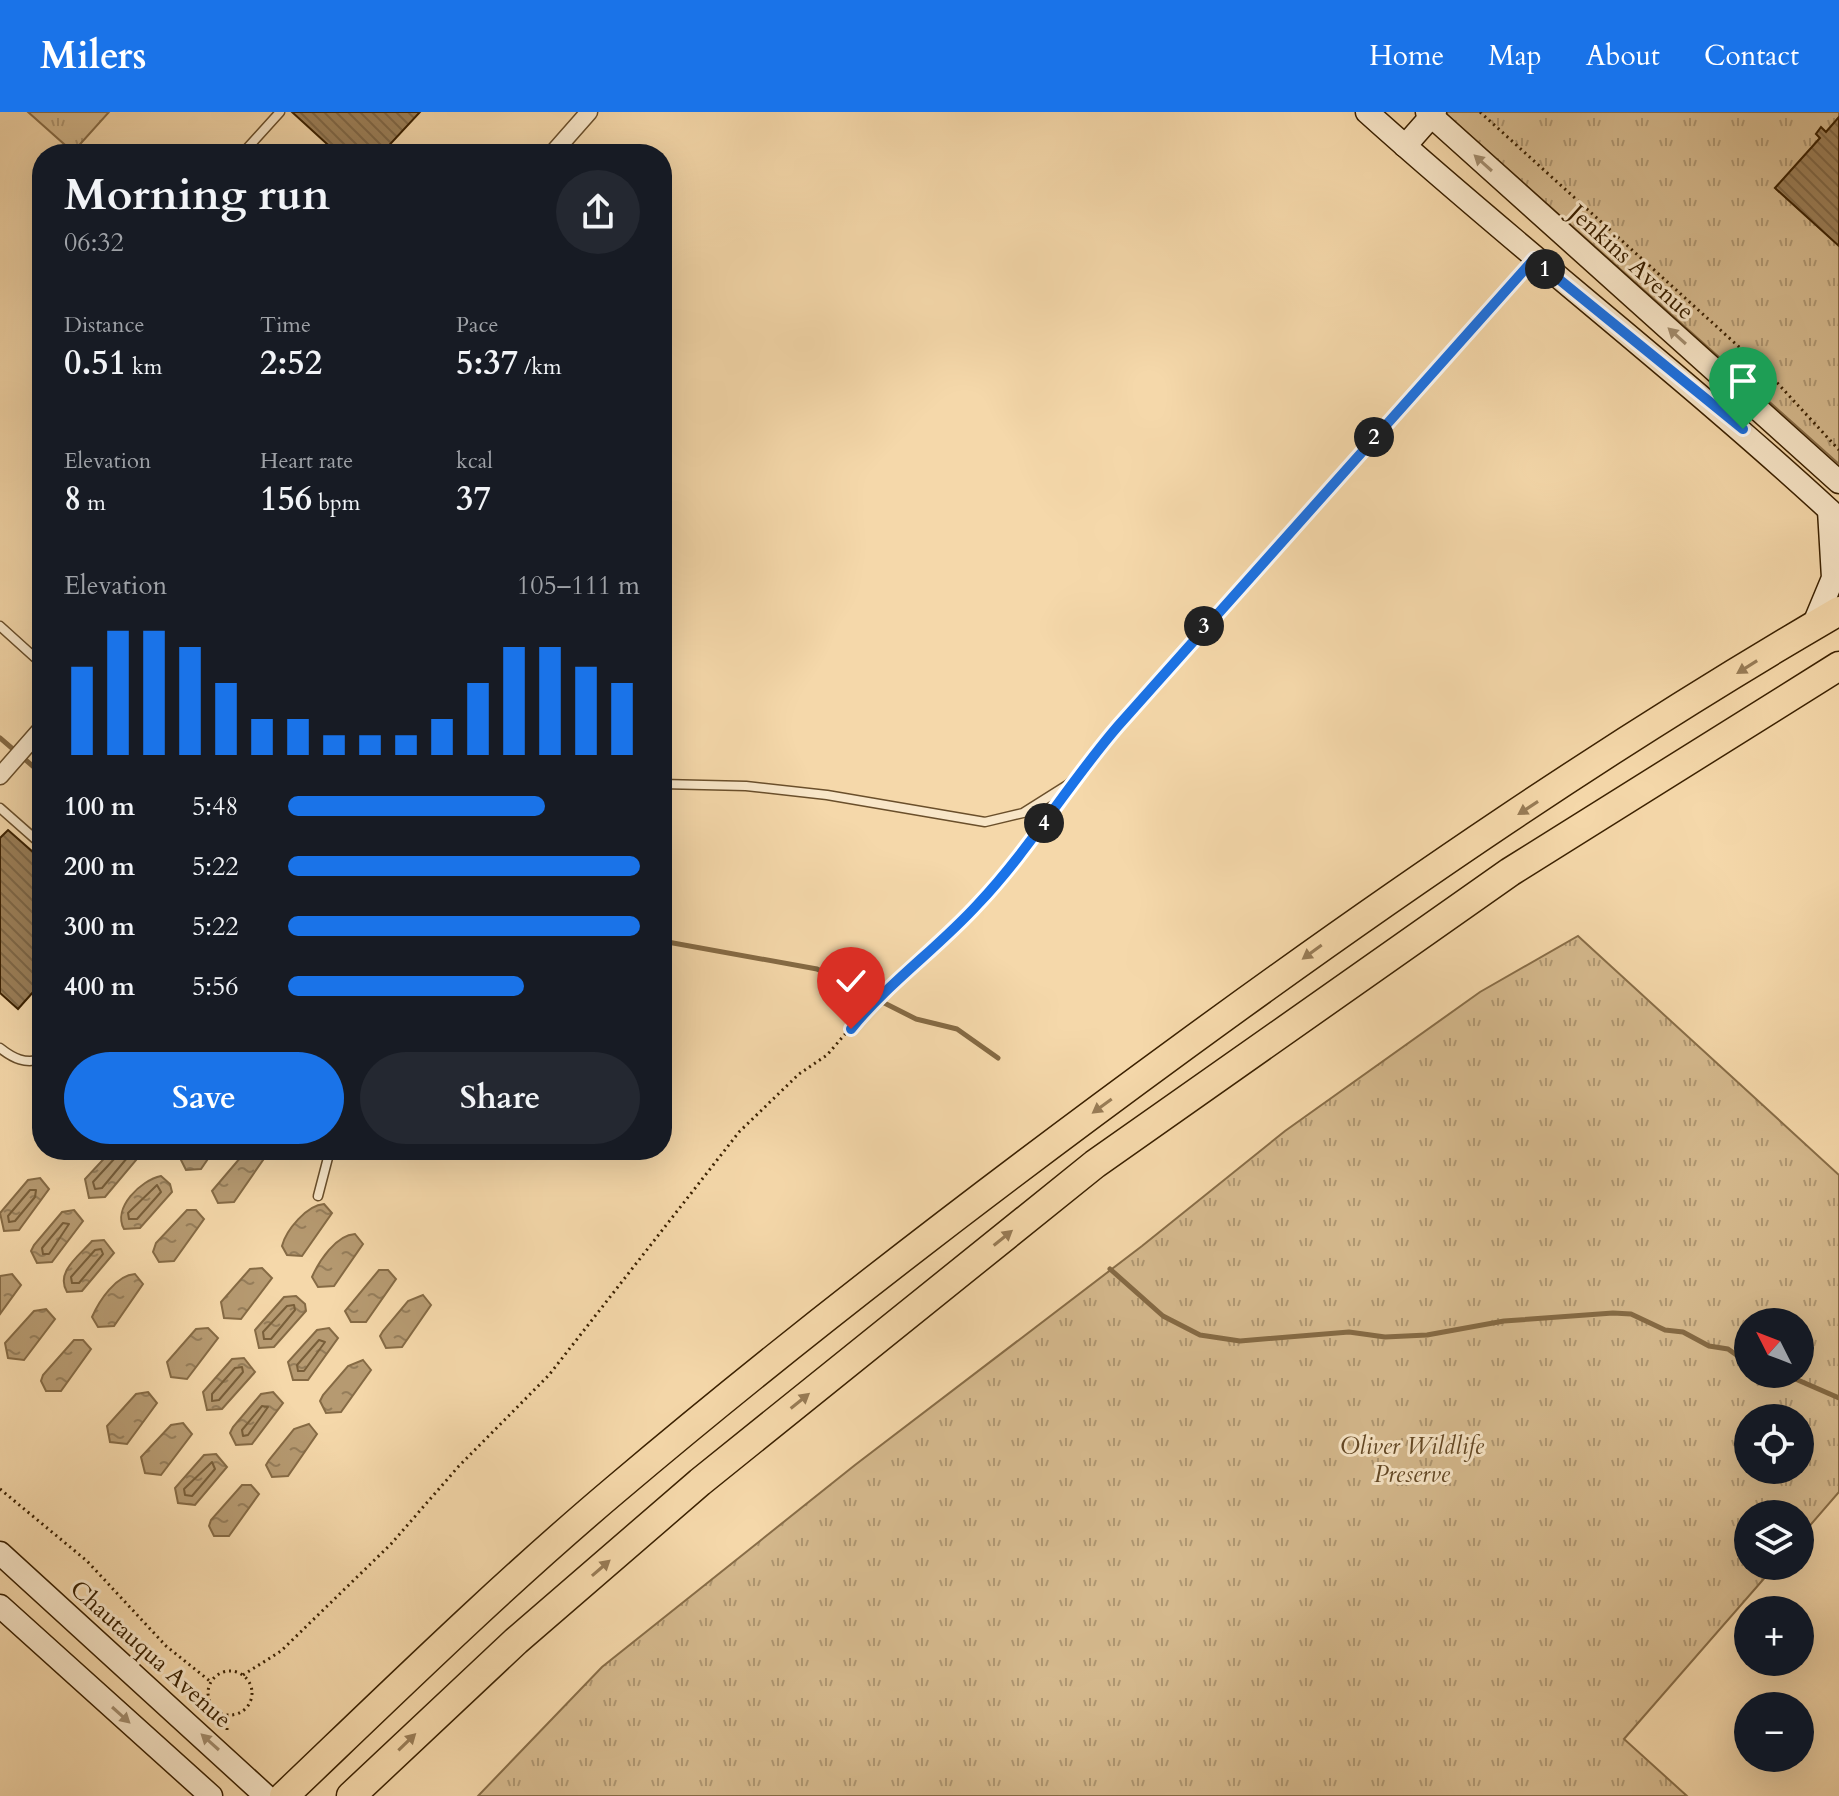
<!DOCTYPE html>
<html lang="en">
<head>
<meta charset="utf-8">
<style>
	body { margin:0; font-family:Cardo,serif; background:#242831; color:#f1f3f6; height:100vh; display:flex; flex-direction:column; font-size:30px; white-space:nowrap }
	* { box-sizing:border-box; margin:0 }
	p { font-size:26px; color:#9ea1a6 }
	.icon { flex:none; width:44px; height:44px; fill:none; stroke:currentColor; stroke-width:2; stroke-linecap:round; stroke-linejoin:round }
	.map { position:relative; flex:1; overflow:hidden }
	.panel { position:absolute; left:32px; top:32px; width:640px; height:1016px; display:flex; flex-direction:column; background:#171b24; border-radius:32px; box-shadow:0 8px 32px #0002 }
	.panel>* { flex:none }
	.needle { width:52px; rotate:312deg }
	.buttons { position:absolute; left:1734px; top:1196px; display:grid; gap:16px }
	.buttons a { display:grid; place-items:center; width:80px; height:80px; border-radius:50%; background:#171b24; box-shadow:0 8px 32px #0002; font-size:40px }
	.pin { position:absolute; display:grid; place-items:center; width:68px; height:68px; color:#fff; margin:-82px -34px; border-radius:50% 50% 50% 0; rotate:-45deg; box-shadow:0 0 8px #0007 }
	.pin .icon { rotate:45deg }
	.km { position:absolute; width:40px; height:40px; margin:-20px; border-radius:50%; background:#222; color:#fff; font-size:22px; line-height:40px; text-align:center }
	.round { display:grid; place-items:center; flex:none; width:84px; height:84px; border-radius:42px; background:#242831 }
	.head { display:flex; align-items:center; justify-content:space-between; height:136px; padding:0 32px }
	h1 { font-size:44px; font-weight:600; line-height:60px }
	.stats { display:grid; grid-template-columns:repeat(3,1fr); gap:12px; height:136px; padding:8px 32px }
	.stats div { display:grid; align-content:center }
	.stats b { font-size:34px; font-weight:600 }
	.stats small { font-size:22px; font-weight:400 }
	.stats p { font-size:22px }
	.chart { height:224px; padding:16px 32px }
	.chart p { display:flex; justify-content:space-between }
	.chart svg { width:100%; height:144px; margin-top:8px; stroke:#1a73e8; stroke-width:6 }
	.button { display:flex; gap:16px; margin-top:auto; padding:16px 32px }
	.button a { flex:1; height:92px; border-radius:48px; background:#1a73e8; color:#fff; font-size:32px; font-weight:600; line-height:92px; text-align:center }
	.button a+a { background:#242831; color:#f1f3f6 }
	ul { padding:0 32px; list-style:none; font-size:26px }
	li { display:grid; grid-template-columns:128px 96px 1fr; align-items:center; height:60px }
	li i { height:20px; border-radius:10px; background:#1a73e8 }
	header { display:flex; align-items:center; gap:48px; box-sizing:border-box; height:112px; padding:0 40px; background:#1a73e8; color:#fff }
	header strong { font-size:38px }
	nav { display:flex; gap:44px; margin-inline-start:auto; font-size:28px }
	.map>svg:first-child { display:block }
</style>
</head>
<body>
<header>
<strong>Milers</strong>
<nav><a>Home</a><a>Map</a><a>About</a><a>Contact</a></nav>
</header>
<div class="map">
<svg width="1839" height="1684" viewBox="0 0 1839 1684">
	<defs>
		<pattern id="grass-tufts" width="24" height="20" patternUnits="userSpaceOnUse" patternTransform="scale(2)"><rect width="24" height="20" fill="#d5b98d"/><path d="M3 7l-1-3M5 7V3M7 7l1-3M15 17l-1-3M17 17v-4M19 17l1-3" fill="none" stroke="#ae9671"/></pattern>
		<pattern id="water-ripples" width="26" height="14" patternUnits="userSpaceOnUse" patternTransform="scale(2)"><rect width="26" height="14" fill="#b69a71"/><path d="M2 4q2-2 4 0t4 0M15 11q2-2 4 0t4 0" fill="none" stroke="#957d5a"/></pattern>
		<pattern id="building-back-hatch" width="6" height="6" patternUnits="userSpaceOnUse" patternTransform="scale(2)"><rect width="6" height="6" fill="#9c8059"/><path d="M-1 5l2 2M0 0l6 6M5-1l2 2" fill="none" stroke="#806847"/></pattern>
	</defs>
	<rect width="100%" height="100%" fill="#f5d8aa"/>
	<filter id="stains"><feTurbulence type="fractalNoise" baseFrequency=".0025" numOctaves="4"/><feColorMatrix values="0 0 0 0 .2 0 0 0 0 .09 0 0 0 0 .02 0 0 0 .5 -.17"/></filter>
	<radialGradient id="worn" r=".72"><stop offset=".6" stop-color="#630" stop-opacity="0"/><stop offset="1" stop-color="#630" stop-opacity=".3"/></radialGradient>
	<g fill="url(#grass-tufts)" stroke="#886d47" stroke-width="2" fill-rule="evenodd">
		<polygon points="28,0 109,0 73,40"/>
		<polygon points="1448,0 1839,0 1839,5 1826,20 1821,16 1816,22 1820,26 1775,76 1839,134 1839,352 1446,2"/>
		<path d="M1578,824L1839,1063V1380L1800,1425V1402H1748V1454H1775L1624,1627L1687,1684H478L602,1555L855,1353L1142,1134L1285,1019L1480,880ZM1748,1210H1800V1262H1748ZM1748,1306H1800V1358H1748Z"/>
	</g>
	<g fill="url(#water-ripples)" stroke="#856a44" stroke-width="2">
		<polygon points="112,1038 132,1038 137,1047 105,1085 89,1086 85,1067"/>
		<polygon points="184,1038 214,1038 201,1057 186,1058 180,1046"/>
		<polygon points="246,1039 255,1039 263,1048 234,1090 218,1091 212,1079"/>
		<path d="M161,1064L170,1072L172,1080L140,1116L124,1117C112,1096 141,1068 161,1064Z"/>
		<polygon points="40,1066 49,1077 19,1118 4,1119 0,1101 28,1068"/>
		<path d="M324,1092L332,1101L302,1144L287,1143L282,1134C286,1118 307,1093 324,1092Z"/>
		<polygon points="74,1098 83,1109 52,1150 37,1151 31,1139 34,1133 62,1100"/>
		<polygon points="187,1098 196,1098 204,1107 174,1149 159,1150 153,1140 156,1131"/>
		<path d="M355,1122L363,1132L334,1174L318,1175L312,1165C319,1149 336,1123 355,1122Z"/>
		<path d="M104,1128L114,1141L82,1179L67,1180C55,1160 79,1144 92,1129Z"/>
		<polygon points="262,1156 272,1166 241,1207 224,1206 221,1190 250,1157"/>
		<polygon points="379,1158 388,1158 396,1167 366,1210 351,1210 345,1199"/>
		<polygon points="12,1162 21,1173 0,1202 0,1164"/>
		<path d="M135,1162L143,1172L114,1214L98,1215L92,1205C99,1189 116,1163 135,1162Z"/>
		<polygon points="423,1183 431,1193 402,1235 386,1236 380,1224 383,1219 408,1189"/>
		<polygon points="296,1184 305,1192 306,1199 274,1235 259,1236 255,1218 284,1185"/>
		<polygon points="46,1197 55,1207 24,1248 8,1246 5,1231 34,1199"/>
		<polygon points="208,1216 218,1226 187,1267 171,1265 167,1250 196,1217"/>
		<polygon points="329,1216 338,1226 308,1268 293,1268 288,1250 317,1218"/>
		<polygon points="74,1228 83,1228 91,1237 61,1279 46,1279 41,1269 43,1263"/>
		<polygon points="244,1246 255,1260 222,1297 207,1298 203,1280 232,1247"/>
		<polygon points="363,1248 371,1258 341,1300 326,1301 320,1289 323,1283 348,1254"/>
		<polygon points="148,1280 157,1291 127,1332 110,1330 107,1314 136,1282"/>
		<polygon points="273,1280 283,1291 252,1332 236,1333 230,1321 233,1315 261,1282"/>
		<polygon points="183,1311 192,1322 161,1363 145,1361 141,1345 171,1313"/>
		<polygon points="309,1312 317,1322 288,1364 272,1365 266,1353 269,1348 294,1317"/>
		<polygon points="216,1342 227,1355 195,1393 178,1391 175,1376 204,1343"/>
		<polygon points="242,1373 251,1373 259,1382 229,1424 214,1424 209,1414 211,1408"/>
	</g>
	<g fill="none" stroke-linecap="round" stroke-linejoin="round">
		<g stroke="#785e39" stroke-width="2">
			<polyline points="117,1038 115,1046 93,1070 95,1077 102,1076 127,1046 127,1038"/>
			<polygon points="157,1073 161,1080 137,1107 129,1107 128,1101"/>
			<polygon points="30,1078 36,1078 35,1085 15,1109 9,1110 8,1104"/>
			<polygon points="63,1111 69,1112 49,1142 43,1142 42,1136"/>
			<polygon points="95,1138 101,1137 103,1142 79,1171 72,1171 71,1165"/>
			<polygon points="287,1194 294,1193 295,1198 271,1227 264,1227 263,1220"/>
			<polygon points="319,1228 325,1230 304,1259 298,1259 297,1253"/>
			<polygon points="235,1256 242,1255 243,1260 219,1288 212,1289 212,1282"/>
			<polygon points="262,1294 268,1295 248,1323 243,1324 242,1318"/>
			<polygon points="212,1350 215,1357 192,1384 185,1383 184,1377"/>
		</g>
		<g stroke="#856a44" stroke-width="5">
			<polyline points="0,626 42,662"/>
			<polyline points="662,829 817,857 916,907 957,917 998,946"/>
			<polyline points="1110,1157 1163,1204 1200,1223 1240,1229 1349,1220 1385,1225 1427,1223 1504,1209 1613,1201 1631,1202 1665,1218 1683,1220 1709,1234 1728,1237 1748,1251"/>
			<polyline points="1784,1262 1839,1286"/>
		</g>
	</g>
	<g fill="url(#building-back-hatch)" stroke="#3b2101" stroke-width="2">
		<polygon points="292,0 420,0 381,42 338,42"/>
		<polygon points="1839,5 1839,134 1775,76 1820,26 1816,22 1821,15 1826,20"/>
		<polygon points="8,718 42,748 42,870 18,897 0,881 0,726"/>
	</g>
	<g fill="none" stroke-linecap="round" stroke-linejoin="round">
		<g stroke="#6a4f2b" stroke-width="11">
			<g id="lane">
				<polyline points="242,42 280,0"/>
				<polyline points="0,514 42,552"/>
				<polyline points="662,672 746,674 827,683 985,710 1023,701 1069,672 1264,447 1533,147"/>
				<polyline points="0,696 42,733"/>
				<path d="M0,936C14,947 25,952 42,947"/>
				<polyline points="318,1084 330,1038"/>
			</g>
		</g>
		<g stroke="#6a4f2b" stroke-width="19">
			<g id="street">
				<polyline points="552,42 589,0"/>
				<polyline points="0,664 42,616"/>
			</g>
		</g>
		<g stroke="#3b2101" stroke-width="25">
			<g id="secondary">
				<path d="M1367,0C1521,139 1687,266 1839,407"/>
				<polyline points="1427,0 1839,370"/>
				<polyline points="1405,34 1435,0"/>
				<polyline points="1813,514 1833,466 1829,398"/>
				<polyline points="0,1441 266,1684"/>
				<polyline points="0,1494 211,1684"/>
			</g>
		</g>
		<g stroke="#3b2101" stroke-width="31">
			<g id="highway">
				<path d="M284,1684C393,1580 501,1474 616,1377C799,1222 990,1076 1183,935C1395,780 1612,631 1839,499"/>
				<polyline points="351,1684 516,1529 700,1370 1095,1052 1510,760 1839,554"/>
			</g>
		</g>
		<g stroke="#3b2101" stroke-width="3" stroke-dasharray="2 4" stroke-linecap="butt">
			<polyline points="1480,0 1770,263 1839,338"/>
			<polyline points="0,1377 87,1449 166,1534 211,1570"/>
			<circle cx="230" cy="1581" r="22"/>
			<polyline points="243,1563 281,1539 391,1432 458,1355 549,1263 739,1020 799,962 827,943 866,898 978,793 1055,696"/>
			<polyline points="227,1604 227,1621"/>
		</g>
		<use href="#lane" stroke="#f8e6c8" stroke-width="8"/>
		<use href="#street" stroke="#f8e6c8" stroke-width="16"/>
		<use href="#secondary" stroke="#f8e6c8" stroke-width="22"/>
		<use href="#highway" stroke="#f5d8aa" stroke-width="28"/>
	</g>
	<defs><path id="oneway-solid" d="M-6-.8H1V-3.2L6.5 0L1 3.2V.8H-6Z" transform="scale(2)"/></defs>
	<g fill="#a38d6e">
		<use href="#oneway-solid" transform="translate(1483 51) rotate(-138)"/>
		<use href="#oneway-solid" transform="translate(1677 224) rotate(-138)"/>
		<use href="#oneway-solid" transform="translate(121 1603) rotate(42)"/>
		<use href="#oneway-solid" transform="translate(210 1630) rotate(-138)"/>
	</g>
	<g fill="#987c56">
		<use href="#oneway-solid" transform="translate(1747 555) rotate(148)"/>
		<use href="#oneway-solid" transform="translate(1528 696) rotate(147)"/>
		<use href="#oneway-solid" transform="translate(1312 840) rotate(144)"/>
		<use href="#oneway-solid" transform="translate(1102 994) rotate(144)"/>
		<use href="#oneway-solid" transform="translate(1003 1126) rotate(-39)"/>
		<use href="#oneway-solid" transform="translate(800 1289) rotate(-39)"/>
		<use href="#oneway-solid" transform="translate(601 1456) rotate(-41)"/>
		<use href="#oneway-solid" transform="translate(407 1630) rotate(-44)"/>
	</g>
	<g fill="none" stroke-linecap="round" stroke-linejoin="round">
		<g stroke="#fff" stroke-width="16">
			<path id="route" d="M851,917C888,871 938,836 978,792C1030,737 1068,672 1118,614L1534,147L1743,317"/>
		</g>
		<use href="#route" stroke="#1a73e8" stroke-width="10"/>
	</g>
	<g text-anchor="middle" stroke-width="6" stroke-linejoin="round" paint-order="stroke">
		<g font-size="24" fill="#3b2101" stroke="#f8e6c8">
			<text transform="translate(1632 150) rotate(42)" y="8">Jenkins Avenue</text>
			<text transform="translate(151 1542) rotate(42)" y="8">Chautauqua Avenue</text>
		</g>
		<g font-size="24" font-style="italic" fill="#624724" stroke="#f8e6c8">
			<text x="1412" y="1342">Oliver Wildlife<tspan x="1412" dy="28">Preserve</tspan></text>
		</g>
	</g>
	<rect width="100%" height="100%" filter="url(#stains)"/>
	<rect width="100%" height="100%" fill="url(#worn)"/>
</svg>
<div class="buttons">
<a><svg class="needle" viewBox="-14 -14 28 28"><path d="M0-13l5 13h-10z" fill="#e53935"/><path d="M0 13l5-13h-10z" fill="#9ea1a6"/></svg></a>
<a><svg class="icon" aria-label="locate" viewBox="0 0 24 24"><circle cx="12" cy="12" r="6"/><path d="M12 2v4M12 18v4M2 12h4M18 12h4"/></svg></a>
<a><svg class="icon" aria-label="layers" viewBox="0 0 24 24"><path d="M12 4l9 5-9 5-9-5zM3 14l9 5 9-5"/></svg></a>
<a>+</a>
<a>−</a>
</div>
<div class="pin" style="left:1743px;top:317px;background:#1e9e55"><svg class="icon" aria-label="arrive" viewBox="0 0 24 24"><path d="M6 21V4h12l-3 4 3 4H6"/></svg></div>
<div class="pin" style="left:851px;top:917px;background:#d93025"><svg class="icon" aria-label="check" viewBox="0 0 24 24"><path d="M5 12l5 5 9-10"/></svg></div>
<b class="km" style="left:1545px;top:157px">1</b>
<b class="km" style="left:1374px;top:325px">2</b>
<b class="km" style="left:1204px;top:514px">3</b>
<b class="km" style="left:1044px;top:711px">4</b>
<section class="panel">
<div class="head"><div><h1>Morning run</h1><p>06:32</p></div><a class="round"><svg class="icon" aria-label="share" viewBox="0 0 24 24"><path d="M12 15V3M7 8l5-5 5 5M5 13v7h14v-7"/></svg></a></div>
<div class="stats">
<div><p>Distance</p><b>0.51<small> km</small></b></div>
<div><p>Time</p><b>2:52</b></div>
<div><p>Pace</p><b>5:37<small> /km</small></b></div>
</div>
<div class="stats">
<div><p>Elevation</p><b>8<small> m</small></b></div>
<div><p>Heart rate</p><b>156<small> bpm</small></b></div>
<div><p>kcal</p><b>37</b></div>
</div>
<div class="chart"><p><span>Elevation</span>105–111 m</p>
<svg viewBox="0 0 160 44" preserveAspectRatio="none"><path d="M5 44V17M15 44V6M25 44V6M35 44V11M45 44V22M55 44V33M65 44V33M75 44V38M85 44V38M95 44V38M105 44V33M115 44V22M125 44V11M135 44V11M145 44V17M155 44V22"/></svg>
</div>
<ul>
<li><b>100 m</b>5:48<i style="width:73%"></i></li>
<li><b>200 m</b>5:22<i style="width:100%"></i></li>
<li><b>300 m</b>5:22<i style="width:100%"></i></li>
<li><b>400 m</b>5:56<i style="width:67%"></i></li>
</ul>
<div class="button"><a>Save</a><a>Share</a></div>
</section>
</div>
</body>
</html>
